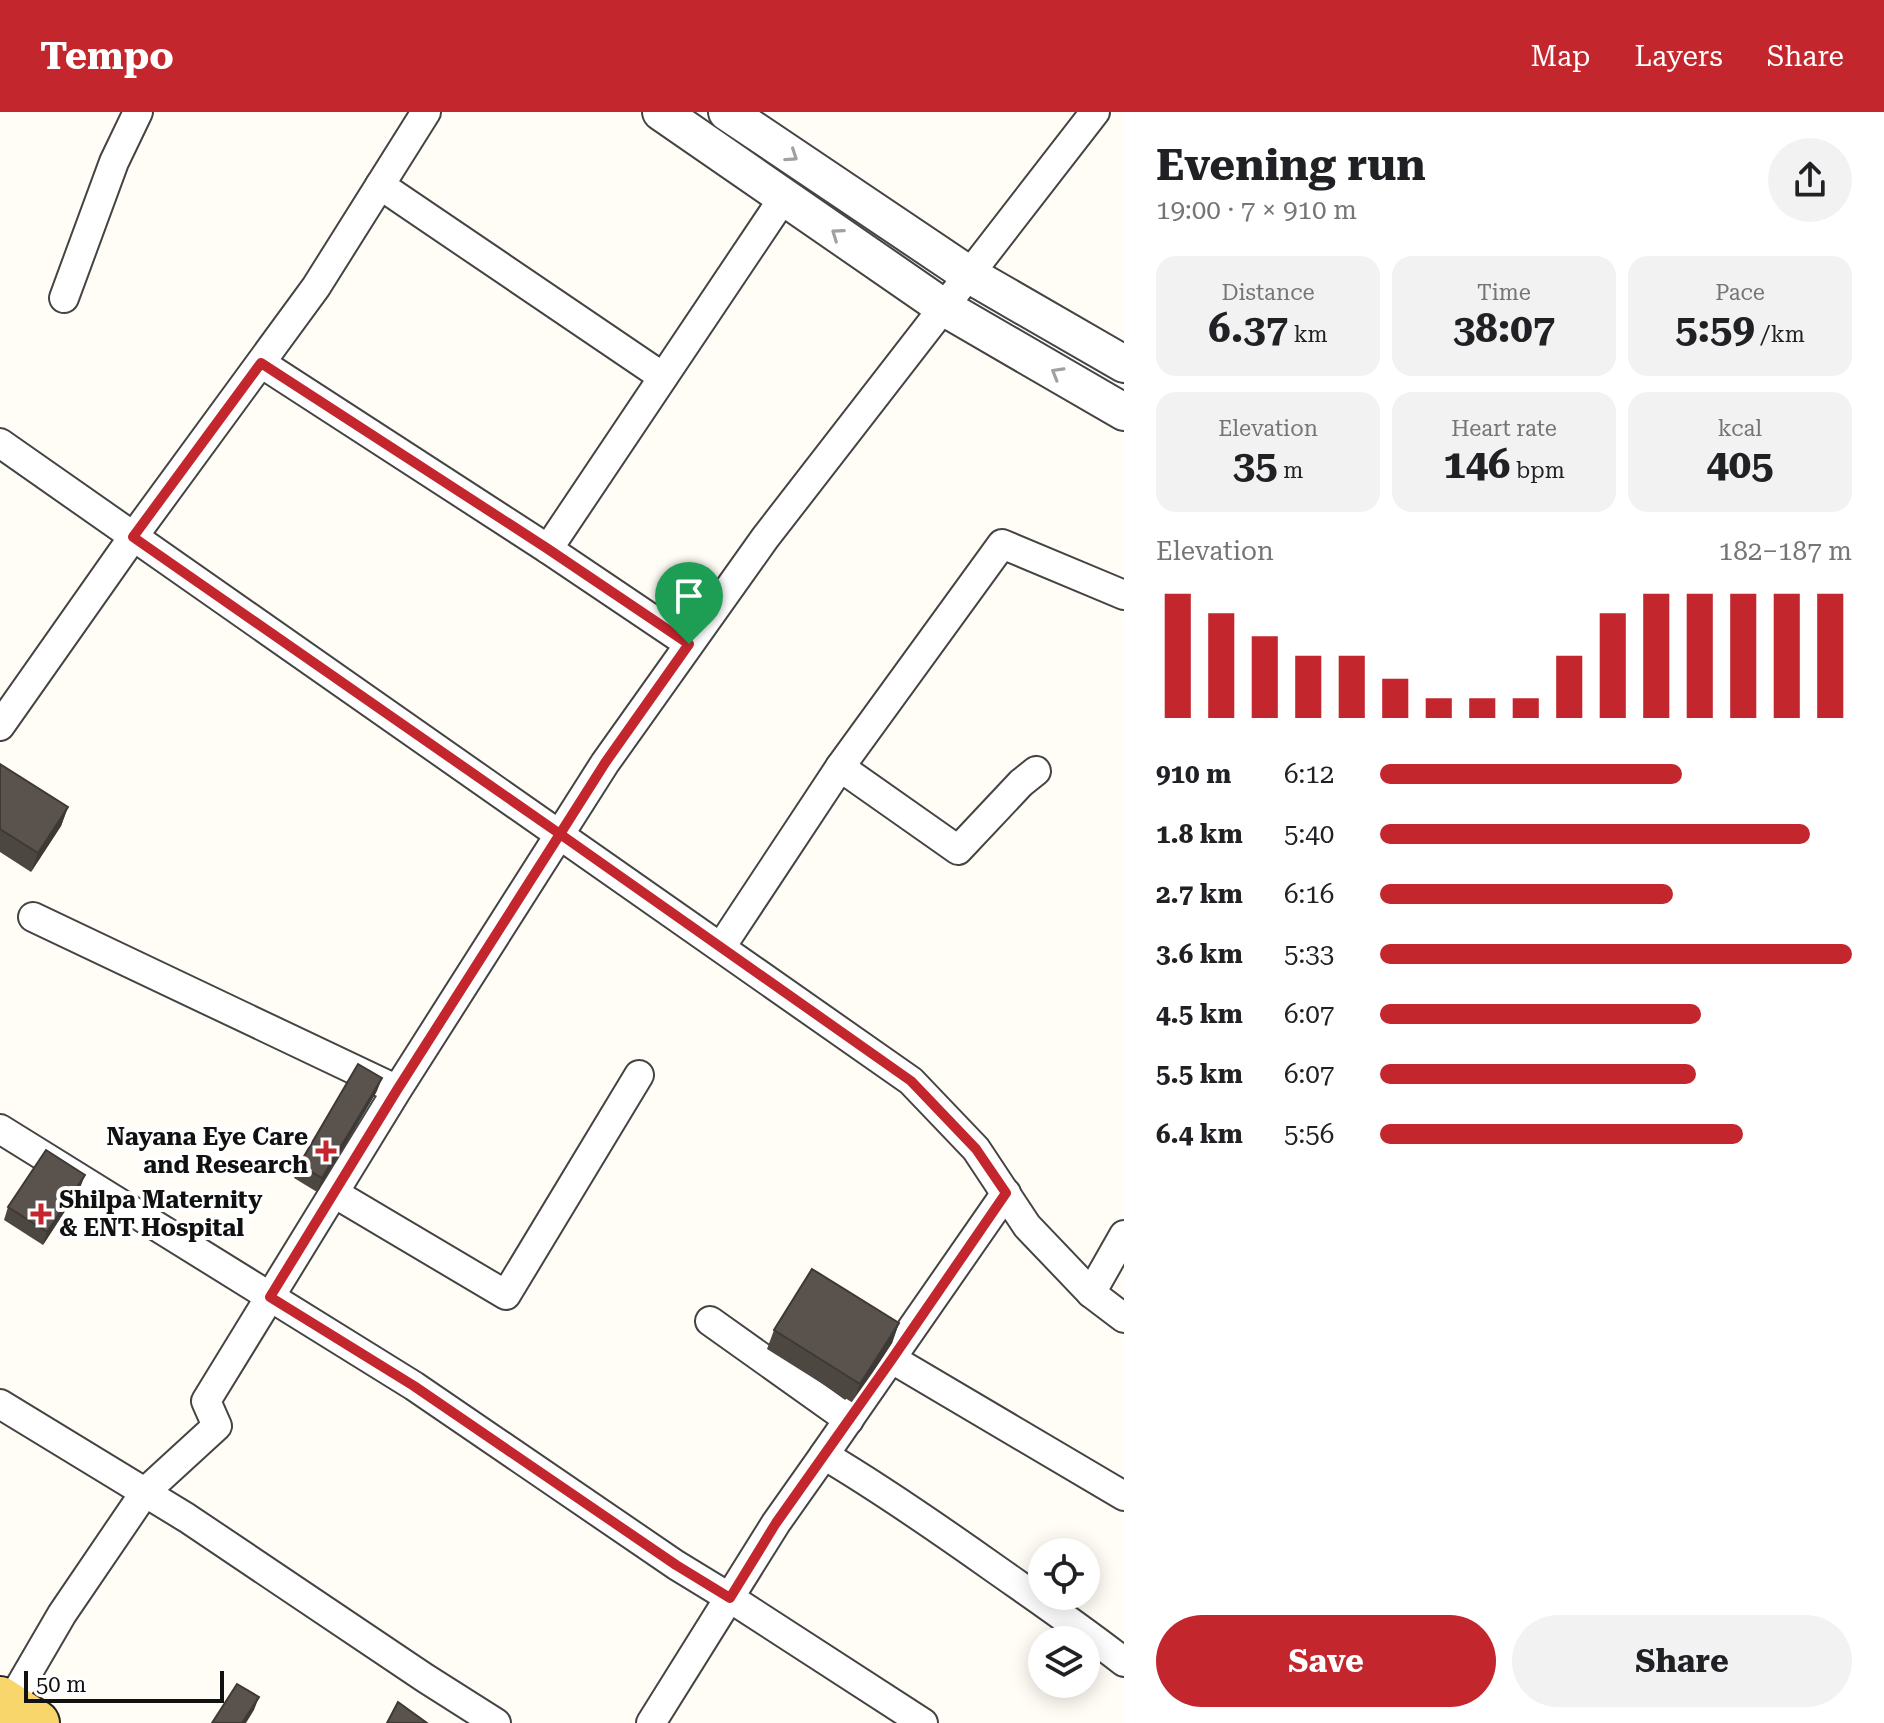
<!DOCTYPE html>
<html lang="en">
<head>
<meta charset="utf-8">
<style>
	body { margin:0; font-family:"Roboto Serif",serif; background:#f2f2f2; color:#202124; height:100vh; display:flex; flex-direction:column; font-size:30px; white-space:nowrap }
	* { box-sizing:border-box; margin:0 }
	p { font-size:26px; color:#757577 }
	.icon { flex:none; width:44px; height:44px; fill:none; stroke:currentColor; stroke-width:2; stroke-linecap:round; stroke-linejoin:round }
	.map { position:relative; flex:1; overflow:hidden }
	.panel { display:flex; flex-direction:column; background:#fff; width:760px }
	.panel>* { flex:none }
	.buttons { position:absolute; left:1028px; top:1426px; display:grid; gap:16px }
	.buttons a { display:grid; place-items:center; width:72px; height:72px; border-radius:50%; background:#fff; box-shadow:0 4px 20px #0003; font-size:40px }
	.scale { position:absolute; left:24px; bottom:20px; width:200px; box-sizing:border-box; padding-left:8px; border:4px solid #111; border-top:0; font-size:22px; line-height:28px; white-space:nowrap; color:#111; -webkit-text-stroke:6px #fff; paint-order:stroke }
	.pin { position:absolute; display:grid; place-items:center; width:68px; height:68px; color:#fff; margin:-82px -34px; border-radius:50% 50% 50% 0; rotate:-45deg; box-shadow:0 0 8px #0007 }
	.pin .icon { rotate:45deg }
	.round { display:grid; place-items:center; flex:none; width:84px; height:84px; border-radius:42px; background:#f2f2f2 }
	.headline { display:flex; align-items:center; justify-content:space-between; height:136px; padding:0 32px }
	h1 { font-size:44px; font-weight:700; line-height:60px }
	.figures { display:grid; grid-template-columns:repeat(3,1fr); gap:12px; height:136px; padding:8px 32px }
	.figures div { display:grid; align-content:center; border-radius:20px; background:#f2f2f2; text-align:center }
	.figures b { font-size:40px; font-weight:700 }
	.figures small { font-size:22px; font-weight:400 }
	.figures p { font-size:22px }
	.chart { height:224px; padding:16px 32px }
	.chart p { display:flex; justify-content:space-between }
	.chart svg { width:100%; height:144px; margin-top:8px; stroke:#c4262e; stroke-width:6 }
	.action { display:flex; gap:16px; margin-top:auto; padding:16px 32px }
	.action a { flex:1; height:92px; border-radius:48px; background:#c4262e; color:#fff; font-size:32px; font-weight:700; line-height:92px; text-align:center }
	.action a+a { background:#f2f2f2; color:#202124 }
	ul { padding:0 32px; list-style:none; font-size:26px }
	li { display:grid; grid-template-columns:128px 96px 1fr; align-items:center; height:60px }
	li i { height:20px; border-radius:10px; background:#c4262e }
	header { display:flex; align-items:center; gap:48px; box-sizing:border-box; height:112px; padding:0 40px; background:#c4262e; color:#fff }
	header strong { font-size:38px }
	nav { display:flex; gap:44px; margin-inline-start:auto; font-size:28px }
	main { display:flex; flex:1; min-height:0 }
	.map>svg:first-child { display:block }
</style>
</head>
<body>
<header>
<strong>Tempo</strong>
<nav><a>Map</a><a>Layers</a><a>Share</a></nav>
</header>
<main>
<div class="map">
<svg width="1124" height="1611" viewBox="0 0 1124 1611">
	<rect width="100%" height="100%" fill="#fffdf5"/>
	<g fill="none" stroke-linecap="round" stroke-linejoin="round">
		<g stroke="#444" stroke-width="32">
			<g id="minor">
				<polyline points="380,73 663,265"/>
				<polyline points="64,186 114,50 138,0"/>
				<polyline points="261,251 548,437 689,532"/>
				<polyline points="0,331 911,969 976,1037 1027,1114 1091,1181 1124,1206"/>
				<polyline points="548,437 784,85"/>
				<polyline points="0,614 133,425 316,175 426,0"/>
				<polyline points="840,655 958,738 1021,671 1036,659"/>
				<polyline points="33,805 389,974"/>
				<polyline points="721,835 840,655 1002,432 1124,483"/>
				<polyline points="0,1017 414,1274 676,1453 730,1486 923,1611"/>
				<polyline points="334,1081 506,1183 639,963"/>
				<path d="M1006,1081L824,1343C883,1378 939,1417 994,1456C1038,1487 1082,1517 1124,1550"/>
				<polyline points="1091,1181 1124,1123"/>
				<polyline points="710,1209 849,1308"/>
				<polyline points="892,1247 1124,1384"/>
				<polyline points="0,1292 187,1406 425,1566 496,1611"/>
				<polyline points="9,1593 62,1502 145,1380 217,1314 206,1289 397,978 605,651 765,426 1095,0"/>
				<polyline points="651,1611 776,1411 824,1343"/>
			</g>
		</g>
		<g stroke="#444" stroke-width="40">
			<g id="tertiary">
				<polyline points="661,0 943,195 1124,300"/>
				<polyline points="727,0 968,162 1124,252"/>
			</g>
		</g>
		<g stroke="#222" stroke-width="48">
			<polyline id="primary" points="0,1587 37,1611"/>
		</g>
		<use href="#minor" stroke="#fff" stroke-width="28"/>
		<use href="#tertiary" stroke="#fff" stroke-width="36"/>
		<use href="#primary" stroke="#f9d66b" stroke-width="44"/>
	</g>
	<g fill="#4d4742">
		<polygon points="0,652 68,695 61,714 31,760 0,740"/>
		<polygon points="377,979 317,1080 294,1066 299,1053"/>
		<polygon points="80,1076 43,1133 4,1108 8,1095"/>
		<polygon points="899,1211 892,1231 853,1291 767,1237 774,1218"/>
	</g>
	<g fill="#3f3936">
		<polygon points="68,695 61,714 31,760 38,741"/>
		<polygon points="382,966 377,979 317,1080 322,1066"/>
		<polygon points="85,1063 80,1076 43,1133 47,1120"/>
		<polygon points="899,1211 892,1231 853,1291 860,1272"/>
		<polygon points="259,1585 254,1598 246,1611 242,1611"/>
	</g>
	<g fill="#5a524d" stroke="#3f3936" stroke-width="2">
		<polygon points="0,652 68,695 38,741 0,717"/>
		<polygon points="358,952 382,966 322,1066 299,1053"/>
		<polygon points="46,1038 85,1063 47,1120 8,1095"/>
		<polygon points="812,1157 899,1211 860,1272 774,1218"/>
		<polygon points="237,1572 259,1585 242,1611 212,1611"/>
		<polygon points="398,1590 427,1611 387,1611"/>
	</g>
	<defs><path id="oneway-chevron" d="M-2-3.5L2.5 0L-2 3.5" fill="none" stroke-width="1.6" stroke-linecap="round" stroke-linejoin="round" transform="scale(2)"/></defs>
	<g stroke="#a0a0a0">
		<use href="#oneway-chevron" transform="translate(792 44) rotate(34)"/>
		<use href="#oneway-chevron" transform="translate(837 122) rotate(-145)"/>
		<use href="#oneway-chevron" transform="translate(1057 261) rotate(-150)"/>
	</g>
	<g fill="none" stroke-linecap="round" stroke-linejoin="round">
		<g stroke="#fff" stroke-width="16">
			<polyline id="route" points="689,532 548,437 261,251 133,425 560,722 397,978 270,1185 414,1274 676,1453 730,1486 776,1411 892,1247 1006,1081 976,1037 911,969 560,722 605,651 689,532"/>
		</g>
		<use href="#route" stroke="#c4262e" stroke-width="10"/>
	</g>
	<g fill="#c4262e" stroke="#fff" stroke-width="3">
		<path d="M322 1027h8v8h8v8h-8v8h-8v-8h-8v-8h8z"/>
		<path d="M37 1090h8v8h8v8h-8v8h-8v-8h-8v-8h8z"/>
	</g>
	<g text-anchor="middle" stroke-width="8" stroke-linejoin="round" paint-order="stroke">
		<g font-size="24" font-weight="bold" fill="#111" stroke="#fff" text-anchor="end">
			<text x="308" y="1033">Nayana Eye Care<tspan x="308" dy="28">and Research</tspan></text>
			<text x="59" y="1096" text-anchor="start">Shilpa Maternity<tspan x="59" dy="28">&amp; ENT Hospital</tspan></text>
		</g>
	</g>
</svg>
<div class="buttons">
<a><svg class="icon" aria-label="locate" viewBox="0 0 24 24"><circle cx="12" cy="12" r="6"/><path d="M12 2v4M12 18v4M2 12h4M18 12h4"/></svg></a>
<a><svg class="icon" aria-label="layers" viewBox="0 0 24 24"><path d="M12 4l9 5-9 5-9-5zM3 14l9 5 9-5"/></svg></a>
</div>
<div class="scale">50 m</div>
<div class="pin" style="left:689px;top:532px;background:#1e9e55"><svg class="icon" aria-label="arrive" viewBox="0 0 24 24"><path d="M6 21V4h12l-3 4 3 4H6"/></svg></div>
</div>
<section class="panel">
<div class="headline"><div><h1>Evening run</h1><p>19:00 · 7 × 910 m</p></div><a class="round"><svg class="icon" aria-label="share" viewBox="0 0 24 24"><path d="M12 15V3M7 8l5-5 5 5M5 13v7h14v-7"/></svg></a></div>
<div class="figures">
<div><p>Distance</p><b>6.37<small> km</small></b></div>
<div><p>Time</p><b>38:07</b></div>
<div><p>Pace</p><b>5:59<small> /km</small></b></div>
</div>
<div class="figures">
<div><p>Elevation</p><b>35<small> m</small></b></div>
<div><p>Heart rate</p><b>146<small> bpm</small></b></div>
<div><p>kcal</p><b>405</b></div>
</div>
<div class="chart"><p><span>Elevation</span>182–187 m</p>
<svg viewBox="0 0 160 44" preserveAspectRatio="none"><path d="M5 44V6M15 44V12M25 44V19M35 44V25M45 44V25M55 44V32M65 44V38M75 44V38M85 44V38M95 44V25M105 44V12M115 44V6M125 44V6M135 44V6M145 44V6M155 44V6"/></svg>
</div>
<ul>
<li><b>910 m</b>6:12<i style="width:64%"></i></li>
<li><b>1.8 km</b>5:40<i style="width:91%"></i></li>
<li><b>2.7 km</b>6:16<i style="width:62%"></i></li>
<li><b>3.6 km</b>5:33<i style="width:100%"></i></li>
<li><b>4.5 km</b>6:07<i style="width:68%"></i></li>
<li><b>5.5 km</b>6:07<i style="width:67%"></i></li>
<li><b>6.4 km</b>5:56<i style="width:77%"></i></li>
</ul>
<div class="action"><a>Save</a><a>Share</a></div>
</section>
</main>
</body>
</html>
